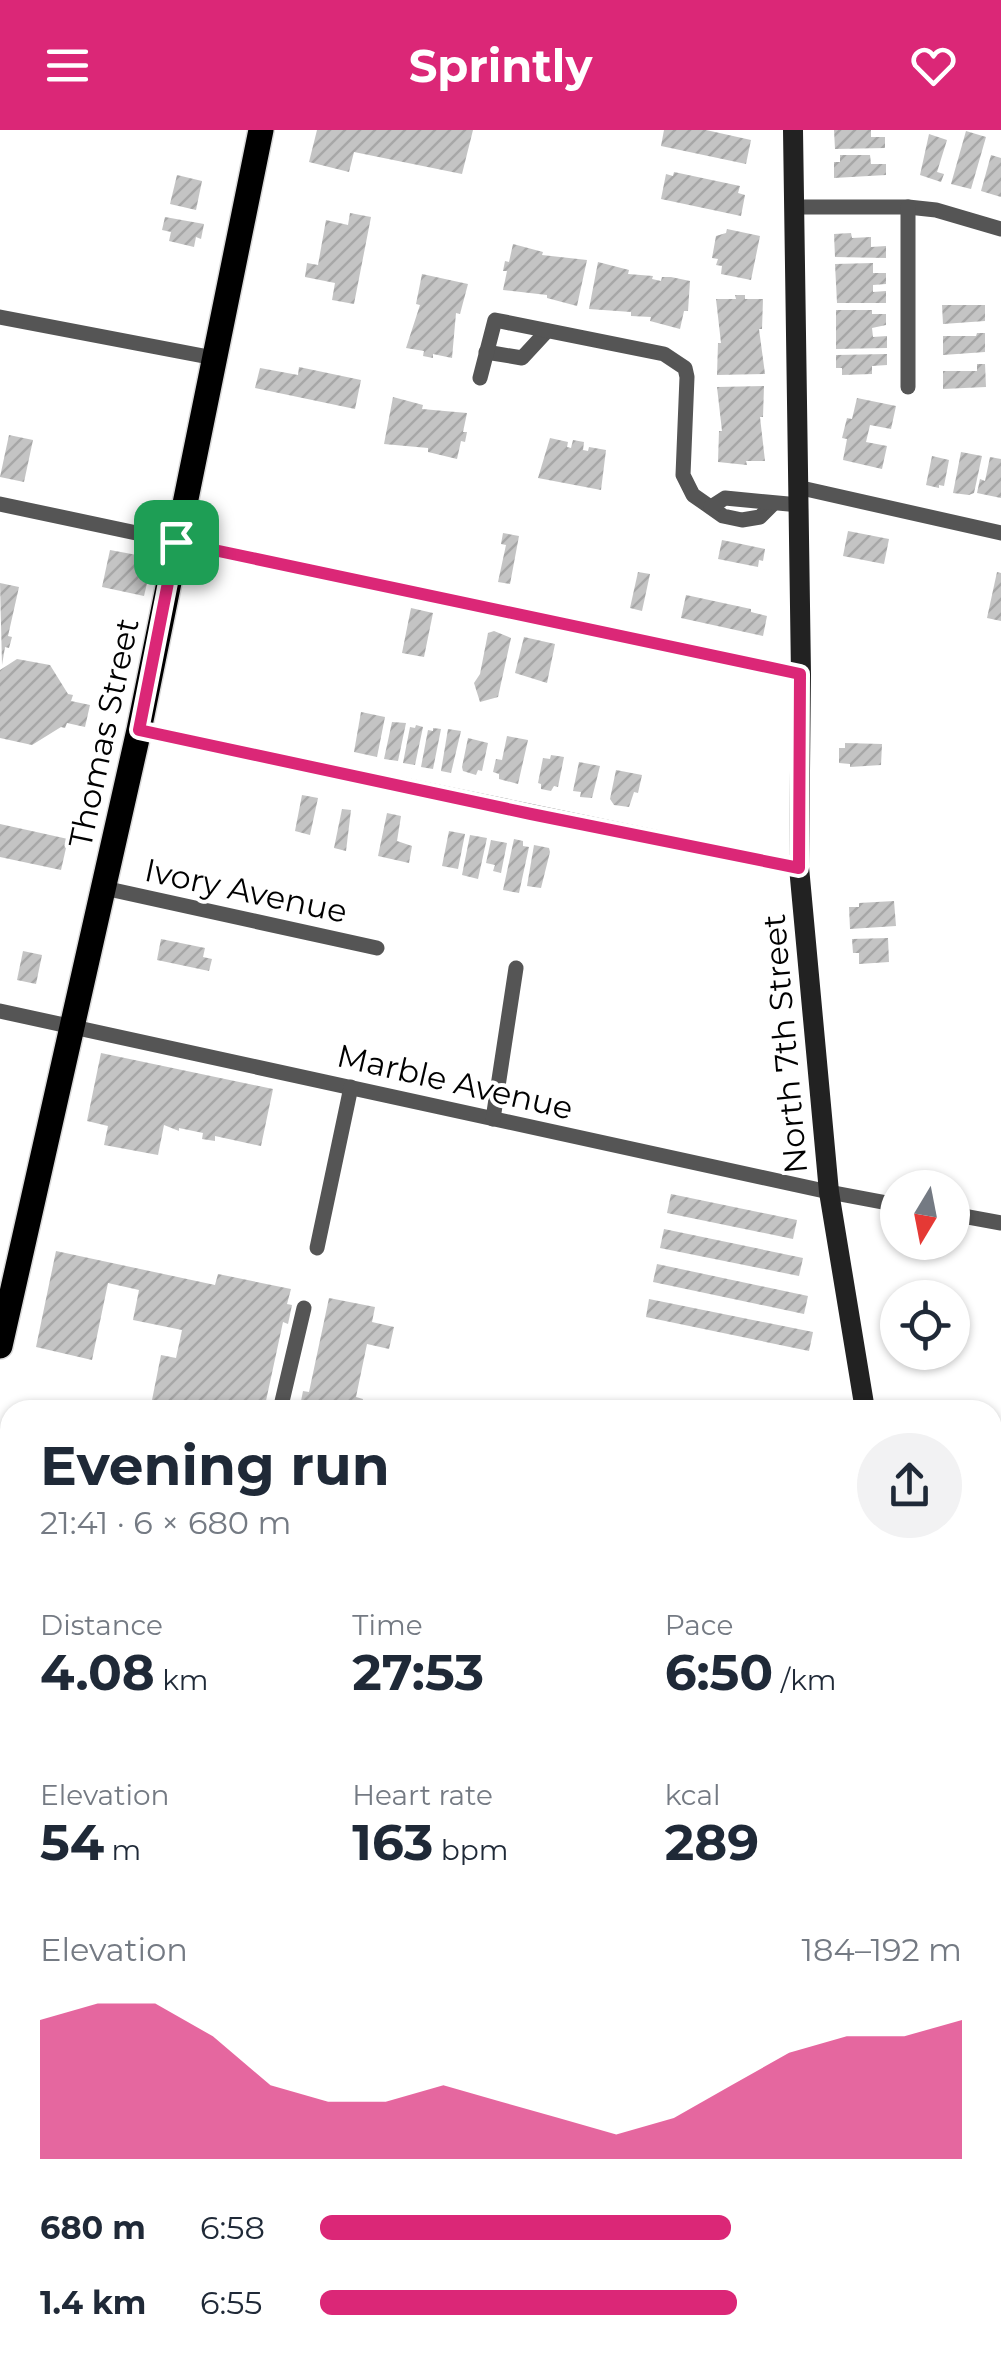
<!DOCTYPE html>
<html lang="en">
<head>
<meta charset="utf-8">
<style>
	body { margin:0; font-family:Montserrat,sans-serif; background:#f2f2f3; color:#1f2937; height:100vh; display:flex; flex-direction:column; font-size:38px; white-space:nowrap }
	* { box-sizing:border-box; margin:0 }
	p { font-size:32px; color:#747a83 }
	.icon { flex:none; width:55px; height:55px; fill:none; stroke:currentColor; stroke-width:2; stroke-linecap:round; stroke-linejoin:round }
	.map { position:relative; flex:1; overflow:hidden }
	.panel { position:absolute; left:0px; top:1270px; width:1002px; height:962px; display:flex; flex-direction:column; background:#fff; border-radius:30px 30px 0 0; box-shadow:0 2px 8px #0004 }
	.panel>* { flex:none }
	.needle { width:65px; rotate:190deg }
	.fabs { position:absolute; left:880px; top:1040px; display:grid; gap:20px }
	.fabs a { display:grid; place-items:center; width:90px; height:90px; border-radius:50%; background:#fff; box-shadow:0 2px 8px #0004; font-size:50px }
	.pin { position:absolute; display:grid; place-items:center; width:85px; height:85px; color:#fff; margin:-42px; border-radius:20px; box-shadow:0 5px 15px #0006 }
	.round { display:grid; place-items:center; flex:none; width:105px; height:105px; border-radius:52px; background:#f2f2f3 }
	.headline { display:flex; align-items:center; justify-content:space-between; height:170px; padding:0 40px }
	h1 { font-size:55px; font-weight:700; line-height:75px }
	.stats { display:grid; grid-template-columns:repeat(3,1fr); gap:15px; height:170px; padding:10px 40px }
	.stats div { display:grid; align-content:center }
	.stats b { font-size:50px; font-weight:700 }
	.stats small { font-size:28px; font-weight:400 }
	.stats p { font-size:28px }
	.chart { height:280px; padding:20px 40px }
	.chart p { display:flex; justify-content:space-between }
	.chart svg { width:100%; height:180px; margin-top:10px; fill:#db2777; opacity:.7 }
	ul { padding:0 40px; list-style:none; font-size:32px }
	li { display:grid; grid-template-columns:160px 120px 1fr; align-items:center; height:75px }
	li i { height:25px; border-radius:12px; background:#db2777 }
	header { display:flex; justify-content:space-between; align-items:center; height:130px; padding:0 40px; background:#db2777; color:#fff; font-size:45px; font-weight:700 }
	.map>svg:first-child { display:block }
</style>
</head>
<body>
<header><svg class="icon" aria-label="menu" viewBox="0 0 24 24"><path d="M4 6h16M4 12h16M4 18h16"/></svg>Sprintly<svg class="icon" aria-label="heart" viewBox="0 0 24 24"><path d="M12 20l-8-8c-3-5 5-10 8-4 3-6 11-1 8 4z"/></svg></header>
<div class="map">
<svg width="1001" height="2231" viewBox="0 0 1001 2231">
	<defs>
		<pattern id="building-hatch" width="6" height="6" patternUnits="userSpaceOnUse" patternTransform="scale(2.5)"><rect width="6" height="6" fill="#c4c4c4"/><path d="M-1 1l2-2M0 6l6-6M5 7l2-2" fill="none" stroke="#a7a7a7"/></pattern>
	</defs>
	<rect width="100%" height="100%" fill="#fff"/>
	<g fill="none" stroke-linecap="round" stroke-linejoin="round">
		<polyline stroke="#a3a3a3" stroke-width="5" points="992,1387 1001,1385"/>
	</g>
	<g fill="url(#building-hatch)">
		<polygon points="317,0 473,0 462,44 354,22 349,42 309,32"/>
		<polygon points="664,0 706,0 751,10 746,34 661,16"/>
		<polygon points="834,0 871,0 871,7 885,7 885,18 835,19"/>
		<polygon points="966,1 986,7 971,59 951,54"/>
		<polygon points="929,4 947,10 937,42 944,44 941,52 920,45"/>
		<polygon points="840,25 870,25 871,34 886,34 886,45 834,48 834,32 840,32"/>
		<polygon points="991,25 1001,28 1001,67 981,61"/>
		<polygon points="674,42 740,56 738,63 745,65 741,86 661,69 666,44 673,46"/>
		<polygon points="177,45 202,51 196,80 170,74"/>
		<polygon points="350,83 371,87 354,174 332,170 335,153 305,147 307,133 318,135 326,90 348,95"/>
		<polygon points="165,87 204,94 201,109 196,107 194,117 169,111 171,102 162,100"/>
		<polygon points="727,99 760,106 751,150 721,144 722,136 716,135 718,129 712,128 716,106 726,103"/>
		<polygon points="851,103 852,108 871,107 871,117 886,116 886,128 835,127 834,104"/>
		<polygon points="513,114 543,122 542,125 587,130 577,176 547,168 547,165 503,160 507,141 503,141 505,131 509,132"/>
		<polygon points="598,132 629,140 628,144 653,146 652,149 661,151 662,147 671,147 690,151 688,181 684,181 680,199 650,191 651,187 631,186 631,182 589,179"/>
		<polygon points="873,133 873,143 886,143 886,154 873,155 873,162 886,161 886,173 837,173 835,134"/>
		<polygon points="422,144 468,154 460,184 456,183 452,228 433,224 433,228 423,226 424,221 406,218 420,175 416,174"/>
		<polygon points="735,165 745,165 745,169 763,169 762,199 759,199 765,244 717,245 718,213 721,213 716,169 736,169"/>
		<polygon points="942,175 985,175 985,191 943,194"/>
		<polygon points="836,180 872,180 872,184 886,184 886,195 872,198 873,207 887,206 887,218 836,219"/>
		<polygon points="977,203 985,203 985,222 943,225 943,206 976,206"/>
		<polygon points="887,224 887,235 872,236 872,244 842,245 842,238 836,238 836,225"/>
		<polygon points="977,234 985,234 986,257 943,259 943,241 977,241"/>
		<polygon points="299,237 361,250 355,279 255,258 260,238 298,245"/>
		<polygon points="764,256 763,287 760,287 765,331 746,331 747,335 718,332 719,301 722,301 717,257"/>
		<polygon points="393,267 423,275 422,279 467,283 463,302 467,302 465,312 461,311 457,329 428,322 428,318 384,314"/>
		<polygon points="857,268 896,276 891,299 870,295 866,312 887,316 882,339 843,330 847,309 842,308 847,288 852,289"/>
		<polygon points="9,305 33,310 24,352 0,347"/>
		<polygon points="550,308 568,312 567,317 571,318 573,310 584,312 583,320 588,321 589,317 606,320 601,360 538,348"/>
		<polygon points="961,322 982,326 974,363 969,365 953,363"/>
		<polygon points="932,326 949,330 944,356 939,355 939,358 926,355"/>
		<polygon points="990,327 1001,329 1001,368 977,363 980,349 985,351"/>
		<polygon points="848,401 889,409 884,434 843,426"/>
		<polygon points="503,403 519,406 510,454 498,452 506,415 501,414"/>
		<polygon points="722,410 765,419 763,431 759,430 758,437 718,429"/>
		<polygon points="110,420 153,428 144,466 102,457"/>
		<polygon points="638,442 650,444 642,481 630,478"/>
		<polygon points="997,442 1001,443 1001,491 987,488"/>
		<polygon points="0,453 19,457 8,506 12,507 9,518 5,517 2,535"/>
		<polygon points="686,465 751,479 751,482 767,486 763,506 681,488"/>
		<polygon points="411,478 433,483 424,527 402,523"/>
		<polygon points="494,501 511,508 498,567 480,572 474,553 480,544 488,503"/>
		<polygon points="524,507 555,514 547,553 515,543"/>
		<polygon points="17,529 50,535 68,564 73,565 71,571 90,575 85,597 67,593 65,598 61,597 32,615 0,608 0,540"/>
		<polygon points="361,582 385,587 377,627 354,622"/>
		<polygon points="392,592 406,593 398,631 384,629"/>
		<polygon points="416,595 423,597 415,635 403,633 410,597 415,598"/>
		<polygon points="433,598 441,599 433,639 421,637 428,600 433,601"/>
		<polygon points="448,599 461,601 451,643 441,641"/>
		<polygon points="507,606 528,610 518,654 499,649 499,644 493,642 496,629 502,630"/>
		<polygon points="468,608 488,613 482,641 478,640 476,645 463,641 462,637"/>
		<polygon points="845,613 882,614 881,635 850,637 850,634 839,633 839,618 845,618"/>
		<polygon points="551,625 564,627 558,657 554,656 551,661 541,659 541,654 538,653 543,628 550,629"/>
		<polygon points="579,632 600,636 592,668 580,667 581,662 573,661"/>
		<polygon points="616,640 642,645 638,663 634,662 629,677 614,675 610,669"/>
		<polygon points="302,665 318,668 310,705 295,701"/>
		<polygon points="342,679 351,680 346,721 334,718"/>
		<polygon points="387,683 401,686 397,711 412,716 409,733 378,726"/>
		<polygon points="0,694 68,709 61,740 0,727"/>
		<polygon points="449,701 465,704 458,739 442,736"/>
		<polygon points="470,705 487,708 478,749 462,745"/>
		<polygon points="514,709 523,711 523,716 529,717 519,763 503,760"/>
		<polygon points="491,710 507,713 501,743 493,741 495,735 486,733"/>
		<polygon points="534,715 549,718 550,722 541,758 527,756"/>
		<polygon points="894,771 896,796 850,799 849,777 859,777 859,773"/>
		<polygon points="888,808 889,832 859,834 859,823 853,823 852,809"/>
		<polygon points="161,809 205,818 203,827 212,829 209,841 157,830"/>
		<polygon points="23,821 42,825 36,854 17,850"/>
		<polygon points="101,923 273,959 261,1016 215,1006 215,1011 202,1009 203,1003 179,998 179,1001 164,995 158,1025 104,1015 108,996 87,991"/>
		<polygon points="671,1064 797,1090 793,1109 667,1083"/>
		<polygon points="664,1099 803,1128 799,1146 660,1118"/>
		<polygon points="56,1121 215,1155 218,1144 291,1159 287,1174 292,1175 288,1194 283,1192 264,1280 146,1280 149,1270 152,1270 161,1225 176,1228 182,1200 133,1190 139,1160 108,1153 92,1230 36,1217"/>
		<polygon points="657,1134 808,1166 804,1184 653,1152"/>
		<polygon points="329,1168 375,1177 372,1192 394,1197 389,1219 367,1214 356,1267 363,1269 361,1280 305,1280 306,1272 301,1271 303,1261 309,1262"/>
		<polygon points="649,1169 813,1202 809,1221 646,1187"/>
		<polygon points="5,1354 10,1355 10,1419 2,1418 5,1401 0,1400"/>
		<polygon points="0,1421 10,1423 10,1502 0,1499"/>
		<polygon points="1001,1430 1001,1446 992,1447 992,1431"/>
		<polygon points="1001,1463 1001,1479 992,1481 992,1465"/>
		<polygon points="1001,1496 1001,1513 992,1514 992,1498"/>
		<polygon points="1001,1529 1001,1545 992,1547 992,1531"/>
		<polygon points="0,1704 10,1706 10,1735 0,1733"/>
		<polygon points="992,2213 1001,2215 1001,2231 957,2231 958,2222 992,2222"/>
	</g>
	<g fill="none" stroke-linecap="round" stroke-linejoin="round">
		<g stroke="#dbdbdb" stroke-width="28">
			<polyline id="primary" points="0,1216 139,600 261,0"/>
		</g>
		<g stroke="#555" stroke-width="15">
			<polyline points="793,77 908,77 936,80 1001,99"/>
			<polyline points="0,187 214,228"/>
			<polyline points="486,222 522,228 547,201"/>
			<polyline points="480,248 495,190 664,224 685,238 687,247 683,345 693,365 723,386 742,390 760,387 772,375"/>
			<polyline points="908,257 908,77"/>
			<polyline points="797,357 1001,403"/>
			<polyline points="0,374 801,544"/>
			<polyline points="711,377 725,368 799,375"/>
			<polyline points="139,600 799,737"/>
			<polyline points="104,758 377,818"/>
			<polyline points="0,881 829,1062 898,1075"/>
			<polyline points="493,989 516,838"/>
			<polyline points="952,1084 1001,1093"/>
			<polyline points="317,1118 351,957"/>
			<polyline points="280,1280 304,1178"/>
			<polyline points="0,1620 10,1622"/>
			<polyline points="0,2054 10,2056"/>
			<polyline points="710,2222 745,2231"/>
			<polyline points="174,2231 176,2222"/>
		</g>
		<g stroke="#222" stroke-width="20">
			<polyline points="793,0 801,544 799,737 829,1062 865,1280"/>
			<polyline points="992,1922 1001,1937"/>
		</g>
		<use href="#primary" stroke="#000" stroke-width="25"/>
	</g>
	<g fill="none" stroke-linecap="round" stroke-linejoin="round">
		<g stroke="#fff" stroke-width="20">
			<polygon id="route" points="176,412 800,544 799,738 531,684 139,600"/>
		</g>
		<use href="#route" stroke="#db2777" stroke-width="12"/>
	</g>
	<g text-anchor="middle" stroke-width="8" stroke-linejoin="round" paint-order="stroke">
		<g font-size="32" fill="#000" stroke="#fff">
			<text transform="translate(104 603) rotate(-78)" y="11">Thomas Street</text>
			<text transform="translate(246 761) rotate(12)" y="11">Ivory Avenue</text>
			<text transform="translate(785 914) rotate(-95)" y="11">North 7th Street</text>
			<text transform="translate(455 952) rotate(13)" y="11">Marble Avenue</text>
		</g>
	</g>
</svg>
<div class="fabs">
<a><svg class="needle" viewBox="-14 -14 28 28"><path d="M0-13l5 13h-10z" fill="#e53935"/><path d="M0 13l5-13h-10z" fill="#747a83"/></svg></a>
<a><svg class="icon" aria-label="locate" viewBox="0 0 24 24"><circle cx="12" cy="12" r="6"/><path d="M12 2v4M12 18v4M2 12h4M18 12h4"/></svg></a>
</div>
<div class="pin" style="left:176px;top:412px;background:#1e9e55"><svg class="icon" aria-label="arrive" viewBox="0 0 24 24"><path d="M6 21V4h12l-3 4 3 4H6"/></svg></div>
<section class="panel">
<div class="headline"><div><h1>Evening run</h1><p>21:41 · 6 × 680 m</p></div><a class="round"><svg class="icon" aria-label="share" viewBox="0 0 24 24"><path d="M12 15V3M7 8l5-5 5 5M5 13v7h14v-7"/></svg></a></div>
<div class="stats">
<div><p>Distance</p><b>4.08<small> km</small></b></div>
<div><p>Time</p><b>27:53</b></div>
<div><p>Pace</p><b>6:50<small> /km</small></b></div>
</div>
<div class="stats">
<div><p>Elevation</p><b>54<small> m</small></b></div>
<div><p>Heart rate</p><b>163<small> bpm</small></b></div>
<div><p>kcal</p><b>289</b></div>
</div>
<div class="chart"><p><span>Elevation</span>184–192 m</p>
<svg viewBox="0 0 160 44" preserveAspectRatio="none"><path d="M0 44V10L10 6L20 6L30 14L40 26L50 30L60 30L70 26L80 30L90 34L100 38L110 34L120 26L130 18L140 14L150 14L160 10V44z"/></svg>
</div>
<ul>
<li><b>680 m</b>6:58<i style="width:64%"></i></li>
<li><b>1.4 km</b>6:55<i style="width:65%"></i></li>
</ul>
</section>
</div>
</body>
</html>
